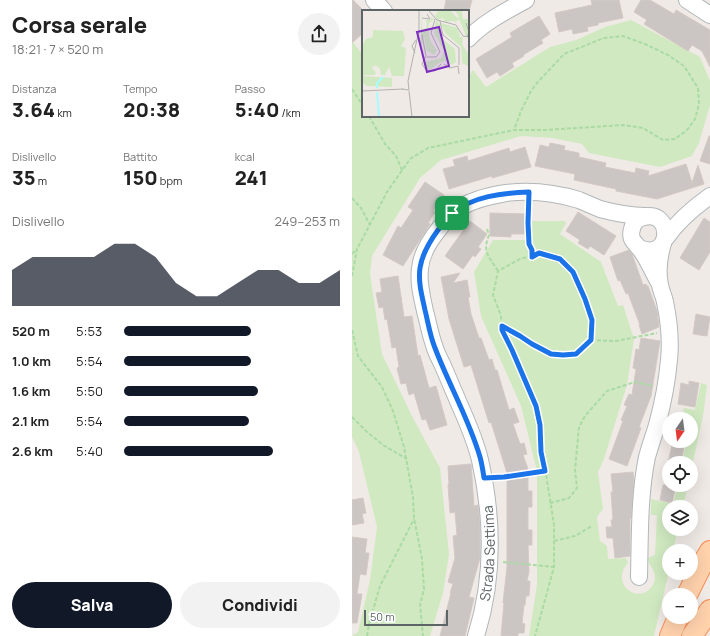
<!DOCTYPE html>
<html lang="it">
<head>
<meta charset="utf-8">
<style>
	body { margin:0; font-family:Manrope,sans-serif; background:#f2f2f2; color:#222; height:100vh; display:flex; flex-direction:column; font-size:15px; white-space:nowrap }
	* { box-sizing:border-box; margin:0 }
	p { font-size:13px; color:#767676 }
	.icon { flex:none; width:22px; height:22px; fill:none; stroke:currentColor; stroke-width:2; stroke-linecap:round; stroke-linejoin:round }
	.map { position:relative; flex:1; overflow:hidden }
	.drawer { display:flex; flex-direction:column; background:#fff; width:352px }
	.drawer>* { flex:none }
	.needle { width:26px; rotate:194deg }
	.buttons { position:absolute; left:310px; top:412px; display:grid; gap:8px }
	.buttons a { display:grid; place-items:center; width:36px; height:36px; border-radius:50%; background:#fff; box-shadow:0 4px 16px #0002; font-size:20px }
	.scale { position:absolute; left:12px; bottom:10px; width:84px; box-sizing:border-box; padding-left:4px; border:2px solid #5d6567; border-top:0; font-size:11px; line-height:14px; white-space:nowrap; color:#5d6567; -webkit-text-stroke:3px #fff; paint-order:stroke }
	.pin { position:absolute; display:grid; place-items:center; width:34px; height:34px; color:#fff; margin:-17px; border-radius:8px; box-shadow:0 2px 6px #0006 }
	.round { display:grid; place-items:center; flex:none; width:42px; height:42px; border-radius:21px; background:#f2f2f2 }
	.head { display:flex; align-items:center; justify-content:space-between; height:68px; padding:0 12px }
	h1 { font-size:22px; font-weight:800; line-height:30px }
	.metrics { display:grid; grid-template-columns:repeat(3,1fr); gap:6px; height:68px; padding:4px 12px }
	.metrics div { display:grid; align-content:center }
	.metrics b { font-size:20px; font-weight:800 }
	.metrics small { font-size:11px; font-weight:400 }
	.metrics p { font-size:11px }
	.chart { height:112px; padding:8px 12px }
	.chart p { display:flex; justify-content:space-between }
	.chart svg { width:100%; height:72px; margin-top:4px; fill:#111827; opacity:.7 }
	.action { display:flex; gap:8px; margin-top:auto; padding:8px 12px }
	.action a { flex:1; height:46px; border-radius:24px; background:#111827; color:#fff; font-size:16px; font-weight:800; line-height:46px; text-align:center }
	.action a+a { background:#f2f2f2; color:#222 }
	ul { padding:0 12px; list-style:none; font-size:13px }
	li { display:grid; grid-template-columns:64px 48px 1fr; align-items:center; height:30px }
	li i { height:10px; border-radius:5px; background:#111827 }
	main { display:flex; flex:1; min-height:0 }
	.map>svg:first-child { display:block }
</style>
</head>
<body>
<main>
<section class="drawer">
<div class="head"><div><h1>Corsa serale</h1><p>18:21 · 7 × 520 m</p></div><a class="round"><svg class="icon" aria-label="share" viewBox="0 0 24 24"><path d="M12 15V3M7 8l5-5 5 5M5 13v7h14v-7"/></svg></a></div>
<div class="metrics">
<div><p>Distanza</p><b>3.64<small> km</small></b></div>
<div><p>Tempo</p><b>20:38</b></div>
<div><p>Passo</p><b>5:40<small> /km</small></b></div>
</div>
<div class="metrics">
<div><p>Dislivello</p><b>35<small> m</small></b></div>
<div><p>Battito</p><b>150<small> bpm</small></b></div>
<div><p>kcal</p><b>241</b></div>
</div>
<div class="chart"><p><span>Dislivello</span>249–253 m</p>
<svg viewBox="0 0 160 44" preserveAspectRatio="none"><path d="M0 44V22L10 14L20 14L30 14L40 14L50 6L60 6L70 14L80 30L90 38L100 38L110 30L120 22L130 22L140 30L150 30L160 22V44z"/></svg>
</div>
<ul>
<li><b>520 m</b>5:53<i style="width:59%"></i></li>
<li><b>1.0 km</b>5:54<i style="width:59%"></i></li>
<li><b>1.6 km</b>5:50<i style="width:62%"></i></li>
<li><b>2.1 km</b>5:54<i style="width:58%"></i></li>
<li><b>2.6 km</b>5:40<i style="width:69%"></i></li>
</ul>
<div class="action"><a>Salva</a><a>Condividi</a></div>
</section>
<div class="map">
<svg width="358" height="636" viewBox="0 0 358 636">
	<rect width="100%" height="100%" fill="#f0eae6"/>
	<g fill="#d0e9c1">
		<polygon points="279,20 348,57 358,81 358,105 347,143 340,156 308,167 237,153 230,144 200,138 169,136 89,160 68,178 20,256 18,274 30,354 60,416 88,468 97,554 91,593 78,636 0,636 6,632 18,580 25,527 7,452 0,437 0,41 11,55 11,116 116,116 116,78 121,70 134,87 198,47 224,40 253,27"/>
		<path d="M180,221H213L214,223L208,234L249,262L266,306L271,305L282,339L275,385L252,459L246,472L251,509L245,517L248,541L255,546L256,559L274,558L276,563C257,584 287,606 300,586C302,583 303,581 303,577C303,569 296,565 296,558L303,555L305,515H299V499L321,504L326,485H336L331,507H317V529H326L321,551H317V571L302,636H177L185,585V471L169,406L129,316L122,272L141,240H179Z"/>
		<polygon points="349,383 355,385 351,416 339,471 339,463 330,463 334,444 325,442 325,441 339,441 339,419 330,419 332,408 343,410"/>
	</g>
	<g fill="#cbc5c3" stroke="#d5c9c3">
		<polygon points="0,0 1,0 11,10 11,33 0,43"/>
		<polygon points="94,0 120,0 117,11 92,11"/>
		<polygon points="239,0 267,0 271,18 246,23 246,25 235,27 236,31 221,34 220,29 207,32 203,13 240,5"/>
		<polygon points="289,0 298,0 322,14 324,10 358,30 358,67 350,51 340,45 336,51 292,24 295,20 282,12"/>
		<polygon points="187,16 198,34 189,40 191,43 171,55 172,56 160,63 162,67 148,76 145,72 135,78 124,59 160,37 158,33"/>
		<polygon points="357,136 358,136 358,164 348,161"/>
		<polygon points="198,143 213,146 212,150 227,153 227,157 254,163 253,167 283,173 284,168 297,171 296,176 334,164 340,183 346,165 352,184 305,199 264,191 264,189 222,180 223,174 183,166 188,145 197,147"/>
		<polygon points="173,147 179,167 140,178 140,176 97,189 91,169 103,166 101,160 115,156 116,161 157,148 158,152"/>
		<polygon points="73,182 92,195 81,211 83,212 76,223 78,224 51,266 31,255 46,226 49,228 61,210 56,207"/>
		<polygon points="226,212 264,236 252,255 238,246 236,249 226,243 228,240 214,231"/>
		<polygon points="138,213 175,214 175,234 159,234 159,237 138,236"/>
		<polygon points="352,218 358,222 358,252 347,270 328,258"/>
		<polygon points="118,221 135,234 126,247 129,249 123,257 121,255 111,269 93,256"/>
		<polygon points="277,250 280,254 291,285 294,284 295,286 296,286 305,311 307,327 290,334 287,325 288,325 276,293 274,294 268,280 266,281 258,257"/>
		<polygon points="108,273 101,283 115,280 118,297 116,297 119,314 127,338 129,338 137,360 140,359 143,370 145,370 157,410 162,408 167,422 161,424 168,444 172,443 175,454 171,455 176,469 176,491 180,491 180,507 176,507 176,530 180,530 180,545 176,545 177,571 175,581 178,581 177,596 174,596 173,605 172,605 170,623 173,624 172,633 166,633 166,636 149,636 152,603 151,603 155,567 155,473 139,422 137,423 119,365 112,367 97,319 89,277"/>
		<polygon points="46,276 52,317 60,316 66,356 68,355 77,388 84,386 95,425 78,430 74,419 70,420 62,393 57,395 54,383 49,384 45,368 47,367 44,347 40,348 35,319 33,320 31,307 27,308 24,293 30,292 28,279"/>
		<polygon points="344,314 358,317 355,336 341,334"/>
		<polygon points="289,338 308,341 299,396 287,427 289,428 275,466 257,459 271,421 269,420 275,406 272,405 277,394 280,395 284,369 281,368 284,349 287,350"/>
		<polygon points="337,381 347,383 343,407 326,404 329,383 337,385"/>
		<polygon points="320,445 332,447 329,463 316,463"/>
		<polygon points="119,464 122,506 126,505 128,527 128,558 117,597 122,598 113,636 88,636 99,593 98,593 101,584 96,582 103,558 101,536 105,535 103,512 98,513 96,485 97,484 96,466"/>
		<polygon points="281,472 282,479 279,518 278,518 278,556 263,558 261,538 255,538 254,527 260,527 259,520 261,520 259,492 261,492 259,474"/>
		<polygon points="311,485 324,485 320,503 308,500"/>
		<polygon points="11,498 14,513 10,514 12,523 0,525 0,500"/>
		<polygon points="0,537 15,539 13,553 17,553 14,575 8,574 5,594 10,594 5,623 0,623"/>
	</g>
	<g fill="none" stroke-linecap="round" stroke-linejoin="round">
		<g stroke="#b1b7b9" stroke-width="18">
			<g id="minor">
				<polyline points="22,0 32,11"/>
				<polyline points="335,0 358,15"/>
				<path d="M116,39C132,22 154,11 174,0"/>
				<path d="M314,238C326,221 341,208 358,196"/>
				<path d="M287,248C321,262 321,209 292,217C286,218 281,223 280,229C279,232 279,236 280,239C282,243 285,245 288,249C295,258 300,270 306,281"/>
				<path d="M287,577C288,537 287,496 295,457C298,446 302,435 305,425C311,403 315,382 317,360C319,341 317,321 313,302C312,296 309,291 308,285C305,271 307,257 311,243"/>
				<path id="s1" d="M124,636C142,579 141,518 128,460C124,443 116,424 109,408C103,394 97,380 91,366C88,359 84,353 82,345C78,334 76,322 73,311C70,297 66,283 68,269C69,254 78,240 87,229C91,224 95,218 100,214C113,201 136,196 154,193C178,190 204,193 227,200C234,203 241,206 248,209C263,213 278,216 293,216"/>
			</g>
		</g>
		<g stroke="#f88d57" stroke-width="22">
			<g id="major">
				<polyline points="335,595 352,561 358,551"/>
				<polyline points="318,636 326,617"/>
				<polyline points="340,636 358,610"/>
			</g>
		</g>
		<g stroke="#aadba4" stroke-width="2" stroke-dasharray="4 2" stroke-linecap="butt">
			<polyline points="0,89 11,106"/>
			<polyline points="17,116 33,144 44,156 50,170"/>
			<polyline points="0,198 9,208 18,225"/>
			<polyline points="177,204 177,244 180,250 180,257"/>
			<path d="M135,229L137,235C130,253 137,256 146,271"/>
			<polyline points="0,254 5,249"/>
			<polyline points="0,276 5,249 35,192 58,159 76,148 162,130 193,130 271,125 291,128 311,140 323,139 335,130 343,119 347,104 346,88 332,66 316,55 293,44 271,36 252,38 212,54 185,83 179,91 169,111 162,130"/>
			<polyline points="150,326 168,335 180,344 199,354 211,355 224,354 239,340 240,320 233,299 221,272 208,259 187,253 180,257 170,258 146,271 141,295 149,316 150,331 160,350 184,406 188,425 189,452 194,474 202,525 202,567 183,636"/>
			<polyline points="0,330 6,356 30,387 41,411 52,447 61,497 62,518 70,559 72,589 68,605 71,636"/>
			<polyline points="239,340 264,341 305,333"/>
			<polyline points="0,417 14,431 31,445 55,459"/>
			<polyline points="145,478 176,474 193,471"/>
			<polyline points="198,503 217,498 225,488 223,470 227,427 233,416 255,391 283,382 301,386"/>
			<polyline points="202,541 223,536 240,526"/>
			<polyline points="151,562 202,567"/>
			<polyline points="15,636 17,624 28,586 62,519"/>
		</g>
		<use href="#minor" stroke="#fff" stroke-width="16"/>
		<use href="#major" stroke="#ffd2ac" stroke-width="20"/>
	</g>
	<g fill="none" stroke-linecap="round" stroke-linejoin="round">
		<g stroke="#fff" stroke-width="8">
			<path id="route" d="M177,192L176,223L177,244L180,250V257L187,253L208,259L221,272L233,299L240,320L239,340L224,354L211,355L199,354L180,344L168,336L150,326V330L160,350L184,406L188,425L189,452L193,471L152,477L132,478C131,471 130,464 128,457C117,419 97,385 83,348C78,336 76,322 73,310C70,296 66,282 68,268C70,254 78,241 86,230C90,224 95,219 100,214C119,196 152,193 177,192Z"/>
		</g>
		<use href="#route" stroke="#1a73e8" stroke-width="5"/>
	</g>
	<g text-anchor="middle" stroke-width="3" stroke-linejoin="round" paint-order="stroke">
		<g font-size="14" fill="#5d6567" stroke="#fff">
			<text dy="5" stroke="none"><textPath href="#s1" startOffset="84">Strada Settima</textPath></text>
		</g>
	</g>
	<g transform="translate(10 10)">
		<rect width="107" height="107" fill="#f0eae6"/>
		<path d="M59,0L60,19L65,18L64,10H69V7L72,9L67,13L66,20L68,30L75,41L72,45L64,40L62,26L59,38ZM77,0H88L95,8L97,6L92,0H100L101,9H107V26H104L97,9L92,13V11L83,12L81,8L76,10L73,6ZM74,10L80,17H77L79,28L93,39L94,52L90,55L83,51L77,53L69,59L64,58L63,52L79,48L82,41L72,23ZM79,13L96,18L98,27H101L100,34L107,45L106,56L100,53L99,37L83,23ZM11,20L41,21L43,29L39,36L44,38L42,66H30L27,57L23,65H19L18,59L13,55L10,58L14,62L13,65H0V36L4,29L11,27ZM1,66L30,68V77L5,76L1,73Z" fill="#d0e9c1"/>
		<path fill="none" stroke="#a7faff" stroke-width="2" d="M15,78V73L21,67M15,82L17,107"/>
		<path fill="none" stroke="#b1b1af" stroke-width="1" d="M66,0L75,10L94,15L101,26L107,27M60,8L68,9L65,4M78,11L81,25L97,38V55M104,13L107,22L105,27M60,25L64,46M53,43L50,36L54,30M64,46L60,54L64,60L73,61L79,54M65,47H74L78,42L69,23L73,9M82,54L88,58L96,56L97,64M40,79L47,80L46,71L57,20V0M0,81L41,79M47,81L50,107"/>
		<path fill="#7b2cbf" fill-opacity="0.15" stroke="#7b2cbf" stroke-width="2" d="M77,17L87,56L65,62L55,22Z"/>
		<rect width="107" height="107" fill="none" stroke="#5d6567" stroke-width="2"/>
	</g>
</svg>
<div class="buttons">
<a><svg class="needle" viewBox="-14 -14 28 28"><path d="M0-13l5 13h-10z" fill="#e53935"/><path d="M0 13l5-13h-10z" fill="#767676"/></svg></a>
<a><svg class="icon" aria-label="locate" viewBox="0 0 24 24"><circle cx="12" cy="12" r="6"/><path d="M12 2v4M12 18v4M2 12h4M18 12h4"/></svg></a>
<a><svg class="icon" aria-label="layers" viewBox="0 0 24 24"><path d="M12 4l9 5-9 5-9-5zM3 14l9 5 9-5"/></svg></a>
<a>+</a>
<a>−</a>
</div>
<div class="scale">50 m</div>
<div class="pin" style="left:100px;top:213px;background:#1e9e55"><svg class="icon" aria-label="arrive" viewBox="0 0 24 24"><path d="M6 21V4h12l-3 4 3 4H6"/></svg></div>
</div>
</main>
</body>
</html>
